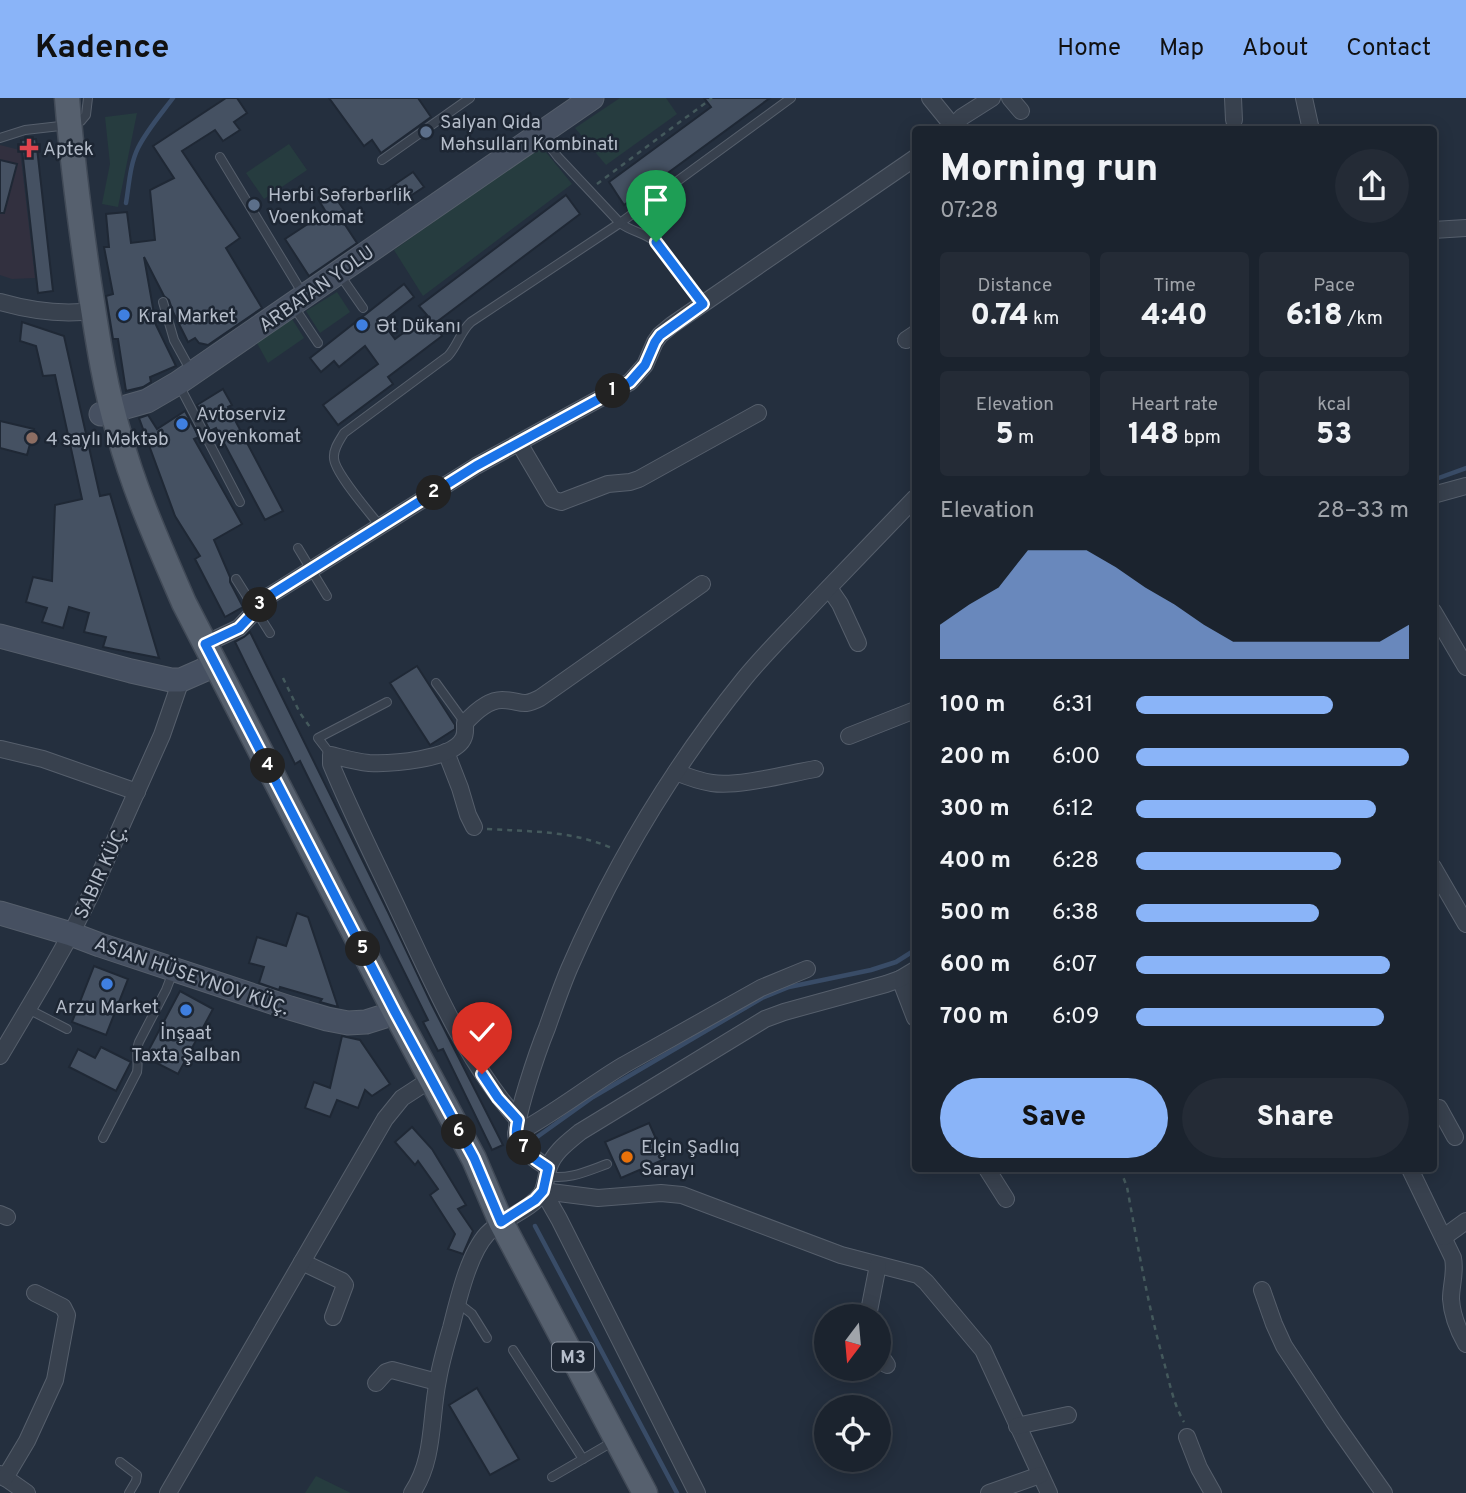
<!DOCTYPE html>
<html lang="en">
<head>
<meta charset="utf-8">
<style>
	body { margin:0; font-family:Overpass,sans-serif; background:#242b36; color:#f1f3f6; height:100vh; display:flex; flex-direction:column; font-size:26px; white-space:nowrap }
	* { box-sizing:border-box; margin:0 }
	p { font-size:23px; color:#a0a4aa }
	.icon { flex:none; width:38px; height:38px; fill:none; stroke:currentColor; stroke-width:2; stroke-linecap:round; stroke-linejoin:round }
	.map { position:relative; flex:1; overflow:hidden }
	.drawer { position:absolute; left:912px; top:28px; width:525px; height:1046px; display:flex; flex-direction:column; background:#1b232e; border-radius:7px; box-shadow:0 4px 18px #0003,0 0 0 2px #39404a }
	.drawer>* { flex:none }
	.needle { width:46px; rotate:196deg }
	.fabs { position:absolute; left:814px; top:1206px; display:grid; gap:14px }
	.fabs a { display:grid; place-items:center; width:77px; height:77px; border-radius:50%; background:#1b232e; box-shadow:0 4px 18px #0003,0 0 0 2px #39404a; font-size:35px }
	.pin { position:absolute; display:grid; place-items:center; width:60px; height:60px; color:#fff; margin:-72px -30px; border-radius:50% 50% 50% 0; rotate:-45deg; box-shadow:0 0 7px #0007 }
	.pin .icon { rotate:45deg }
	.km { position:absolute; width:35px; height:35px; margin:-18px; border-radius:50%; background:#222; color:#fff; font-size:19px; line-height:35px; text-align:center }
	.round { display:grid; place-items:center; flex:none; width:74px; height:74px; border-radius:37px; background:#242b36 }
	.summary { display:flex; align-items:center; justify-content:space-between; height:119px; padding:0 28px }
	h1 { font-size:38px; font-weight:800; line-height:52px }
	.stats { display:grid; grid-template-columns:repeat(3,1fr); gap:10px; height:119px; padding:7px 28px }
	.stats div { display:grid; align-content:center; border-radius:7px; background:#242b36; text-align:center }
	.stats b { font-size:30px; font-weight:800 }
	.stats small { font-size:19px; font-weight:400 }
	.stats p { font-size:19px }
	.chart { height:196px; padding:14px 28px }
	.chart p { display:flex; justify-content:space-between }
	.chart svg { width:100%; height:126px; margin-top:7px; fill:#8ab4f8; opacity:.7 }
	.action { display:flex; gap:14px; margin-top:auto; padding:14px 28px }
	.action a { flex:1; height:80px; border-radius:42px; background:#8ab4f8; color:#111; font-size:28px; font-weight:800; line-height:80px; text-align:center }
	.action a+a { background:#242b36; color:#f1f3f6 }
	ul { padding:0 28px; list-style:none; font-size:23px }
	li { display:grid; grid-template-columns:112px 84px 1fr; align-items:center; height:52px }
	li i { height:18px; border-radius:9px; background:#8ab4f8 }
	header { display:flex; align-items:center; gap:42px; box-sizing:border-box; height:98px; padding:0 35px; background:#8ab4f8; color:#111 }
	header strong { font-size:33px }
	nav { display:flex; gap:38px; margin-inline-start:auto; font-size:24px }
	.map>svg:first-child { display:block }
</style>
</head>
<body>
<header>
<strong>Kadence</strong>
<nav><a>Home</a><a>Map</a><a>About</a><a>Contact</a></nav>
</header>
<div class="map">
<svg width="1466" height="1395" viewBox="0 0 1466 1395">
	<rect width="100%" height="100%" fill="#242f3e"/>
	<polygon fill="#32303f" points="0,47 20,52 35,180 12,181 0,177"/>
	<g fill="#263c3f">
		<polygon points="620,0 666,0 677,16 606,67 575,30"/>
		<polygon points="137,15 118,109 102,106 110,66 105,19"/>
		<polygon points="289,46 307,72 264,101 246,75"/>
		<polygon points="541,48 572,86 423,198 394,152"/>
		<polygon points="337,194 350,214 320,235 306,213"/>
		<polygon points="292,221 304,240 268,265 257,245"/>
		<polygon points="316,1378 351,1395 305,1395"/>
	</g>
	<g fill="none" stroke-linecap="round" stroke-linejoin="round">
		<g stroke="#394c67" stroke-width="4.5">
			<path d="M126,105C129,87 130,66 138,50C147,32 161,16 173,0"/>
			<polyline points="1433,382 1466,370"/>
			<polyline points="530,1044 593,999 762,900 789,889 871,872 896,864 915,852"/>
			<polyline points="535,1128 677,1395"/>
		</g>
	</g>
	<g fill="#455162" stroke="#1f2835" stroke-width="2">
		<polygon points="226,0 237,0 247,15 234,24 240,32 223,43 215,32 182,53 240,140 226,150 262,210 208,247 199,245 195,240 188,244 173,214 169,202 164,198 144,159 156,227 176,268 150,279 151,284 143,289 126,293 118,241 113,241 106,198 113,196 104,149 109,149 106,116 127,114 131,145 155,142 150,92 174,80 153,48"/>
		<polygon points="329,0 418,0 431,19 381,55 372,42 364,48"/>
		<polygon points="704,0 770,0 624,107 609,84 711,9"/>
		<polygon points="36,41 53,193 38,195 21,42"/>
		<polygon points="0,62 17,66 4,115 0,115"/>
		<polygon points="413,74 424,89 398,106 388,91"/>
		<polygon points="330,92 344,112 338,116 357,145 309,178 285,141 326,114 318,101"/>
		<polygon points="566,97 580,116 434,226 442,238 388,279 393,286 338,327 323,307 378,266 365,248 339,269 334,263 321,274 310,260 404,186 414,199 382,224 395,241 427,217 419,208"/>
		<polygon points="22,224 64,238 100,398 110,396 159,560 103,549 106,539 84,534 89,515 69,509 63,530 42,524 47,510 26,504 33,479 52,483 55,407 82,401 55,277 43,278 36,248 20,243"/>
		<polygon points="223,291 232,307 228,309 283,413 265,422 216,330 210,333 197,307"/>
		<polygon points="185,313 199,339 194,341 242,426 214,442 230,479 230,484 243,509 225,519 195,461 200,458 175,418 139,320 148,317 157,331"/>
		<polygon points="0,323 34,331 27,357 0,350"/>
		<polygon points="250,534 388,814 431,905 503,1047 492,1052 443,951 438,953 423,924 428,922 300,663 295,666 235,544 244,539"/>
		<polygon points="417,568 455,627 455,631 430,647 390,585"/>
		<polygon points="297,815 308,819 338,909 320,904 322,901 280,889 279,892 259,885 264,869 249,865 257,839 286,848"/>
		<polygon points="94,868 128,881 106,937 72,924"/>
		<polygon points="180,893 213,911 178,976 145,959"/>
		<polygon points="342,938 360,942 390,986 372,998 365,992 358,1010 337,1002 330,1019 305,1010 314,984 330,990"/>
		<polygon points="101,949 131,964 116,993 69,969 78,951 95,960"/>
		<polygon points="649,1025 665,1061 621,1080 605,1044"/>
		<polygon points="412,1029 432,1051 466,1107 458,1111 473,1133 463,1156 448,1151 455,1136 430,1097 438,1091 418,1063 415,1067 395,1044"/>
		<polygon points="477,1290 519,1361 490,1377 449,1307"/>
	</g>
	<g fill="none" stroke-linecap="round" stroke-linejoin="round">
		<g stroke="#565f6c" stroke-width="10">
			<g id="lane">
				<path d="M542,38L558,59L620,125C632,134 643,134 656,144L703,206"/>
				<polyline points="0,40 25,32 69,27 81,23 86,17 88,0"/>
				<polyline points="220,59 303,196"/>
				<polyline points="382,62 470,0"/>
				<polyline points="340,177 363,210"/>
				<polyline points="163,204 174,242 191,273"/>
				<polyline points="294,209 318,245"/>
				<polyline points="179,287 240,404"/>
				<path d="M380,428C370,415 334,374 334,360C333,351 340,342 344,335L448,258C458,247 460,234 471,224L620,125L791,0"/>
				<polyline points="298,450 327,498"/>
				<polyline points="236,481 270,535"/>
				<polyline points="436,585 465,625"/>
				<polyline points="331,657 318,640 387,604"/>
				<polyline points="28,911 67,931"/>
				<path d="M103,1040L137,974C139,964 135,954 139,944L166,892L173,874"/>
				<path d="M546,1078C569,1082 585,1074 607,1066"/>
				<polyline points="458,1205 472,1216 487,1240"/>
				<polyline points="513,1252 583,1361"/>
				<polyline points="120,1364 137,1377 136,1383 129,1395"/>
				<polyline points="552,1379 614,1343"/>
			</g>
		</g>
		<g stroke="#565f6c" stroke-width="18">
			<g id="street">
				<polyline points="930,0 956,32"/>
				<polyline points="1010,0 1021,13"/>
				<polyline points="1233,0 1234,22"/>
				<polyline points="1304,0 1311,32"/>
				<polyline points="950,32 962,19 992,0"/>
				<polyline points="1433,132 1466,130"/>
				<path d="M0,204C28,212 53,216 82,214"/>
				<polyline points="906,242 915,236"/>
				<polyline points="519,345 552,401 561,404 608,386 630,384 639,381 758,315"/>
				<polyline points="1433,397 1466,388"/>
				<polyline points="829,490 840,506 858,545"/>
				<polyline points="1433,513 1466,569"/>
				<polyline points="205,546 239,530 269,498 476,368 630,284 645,267 655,244 660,237 672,227 915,60"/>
				<polyline points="849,638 915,612"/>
				<polyline points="1,651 43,661 137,694"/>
				<polyline points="446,654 460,690 468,717 474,729"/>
				<path d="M676,674C688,679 699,683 712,685C739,689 786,676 815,671"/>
				<polyline points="1433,769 1466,826"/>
				<polyline points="900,881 915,920"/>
				<polyline points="0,958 45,882 71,836 90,798 162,637 181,582"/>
				<polyline points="1439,1010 1455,1039"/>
				<path d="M518,1022C466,963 436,892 403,822C379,770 353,719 331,666V657C343,660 356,664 369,665C390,666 452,662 463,641C466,636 465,631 465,625C474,615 488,602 502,602C521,602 521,610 540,600L702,486"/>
				<path d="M516,1036C554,1016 587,989 624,967L761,890L807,871"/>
				<path d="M548,1070C538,1063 522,1053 517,1042C511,1028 540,947 547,930C554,910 561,890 569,871C614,767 673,669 744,581C766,554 792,529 816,503C849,469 882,434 915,400"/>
				<polyline points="987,1071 1006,1101"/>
				<path d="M1410,1071L1453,1160C1456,1174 1451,1187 1451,1201C1452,1217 1458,1232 1466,1246"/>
				<polyline points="543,1093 598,1100 661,1095 682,1097 841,1157 918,1177 926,1184 983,1252 1049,1395"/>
				<polyline points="543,1093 559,1121 697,1395"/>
				<polyline points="0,1116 7,1119"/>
				<polyline points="1444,1139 1466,1123"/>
				<polyline points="302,1164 342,1183 345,1187 333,1219"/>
				<polyline points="1262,1192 1274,1226 1284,1248 1334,1324 1384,1395"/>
				<polyline points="868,1218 878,1167"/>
				<polyline points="878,1254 887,1267"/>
				<polyline points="376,1285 386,1274 392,1272 437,1284"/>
				<polyline points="1017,1328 1068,1317"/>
				<polyline points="1187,1339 1199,1370 1213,1395"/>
				<polyline points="0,1376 27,1395"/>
				<polyline points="5,1380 27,1343 55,1282 67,1217 63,1209 35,1195"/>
				<polyline points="168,1395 385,1021 402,1000 422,987"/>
				<path d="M412,1395C435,1361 430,1320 438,1282C441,1264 446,1247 451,1230C458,1203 468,1157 487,1136C502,1120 530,1113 542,1095C546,1087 546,1077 549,1069C554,1054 568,1044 580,1034L765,921L784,914L886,886L900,881L915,872"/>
				<polyline points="989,1395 1040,1377"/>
			</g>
		</g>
		<g stroke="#565f6c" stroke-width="25">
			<g id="secondary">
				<polyline points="101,316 147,303 178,285 592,0"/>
				<polyline points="0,538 131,573 171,582 181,582 206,571"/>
				<polyline points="0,815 71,836 100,847 290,910 327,921 348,925 366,924 385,918"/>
			</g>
		</g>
		<g stroke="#414a57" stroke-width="27">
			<path id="primary" d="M67,0C72,62 80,123 89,185C97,236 104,287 119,336C135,395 160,449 184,505L395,914L474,1061L501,1124L645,1395"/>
		</g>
		<g stroke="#44595c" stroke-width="2.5" stroke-dasharray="5 5" stroke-linecap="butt">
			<polyline points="597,86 712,0"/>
			<polyline points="283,580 300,615 312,632"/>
			<path d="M487,731C532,734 571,732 614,751"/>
			<path d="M1120,1071L1127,1089C1138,1149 1148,1209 1165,1268C1170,1287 1174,1307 1184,1324"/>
		</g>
		<use href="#lane" stroke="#38414e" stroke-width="8"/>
		<use href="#street" stroke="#38414e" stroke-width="16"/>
		<use href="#secondary" stroke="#465061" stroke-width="23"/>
		<use href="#primary" stroke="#56606e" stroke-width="24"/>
	</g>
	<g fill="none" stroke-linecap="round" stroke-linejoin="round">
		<g stroke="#fff" stroke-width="14">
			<path id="route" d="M482,976L498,1000L518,1022C517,1028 515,1034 517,1040C520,1053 538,1063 548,1070L543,1093L535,1102L501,1124L474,1060L395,914L205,546L239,530L269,498L476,368L630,284L645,267L655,244L660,237L703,206L656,144"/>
		</g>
		<use href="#route" stroke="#1a73e8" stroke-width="9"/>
	</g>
	<g fill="#5c6f8a" stroke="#1d2633" stroke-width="2.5">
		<circle cx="426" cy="34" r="7"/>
		<circle cx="254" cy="107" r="7"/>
	</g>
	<path fill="#e0444e" stroke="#1d2633" stroke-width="2.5" d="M25.5 39.5h7v7h7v7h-7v7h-7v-7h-7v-7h7z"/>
	<g fill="#3f7fe0" stroke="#1d2633" stroke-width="2.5">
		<circle cx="124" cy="217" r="7"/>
		<circle cx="362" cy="227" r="7"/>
		<circle cx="182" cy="326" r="7"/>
		<circle cx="107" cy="886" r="7"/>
		<circle cx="186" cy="912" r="7"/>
	</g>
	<circle fill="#8d6e63" stroke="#1d2633" stroke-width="2.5" cx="32" cy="340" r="7"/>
	<circle fill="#e8710a" stroke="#1d2633" stroke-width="2.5" cx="627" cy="1059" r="7"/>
	<g text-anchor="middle" stroke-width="5" stroke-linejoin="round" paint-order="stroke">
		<rect fill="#1d2633" stroke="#878f9c" stroke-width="2" x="552" y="1244.5" width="42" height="29" rx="5"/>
		<g font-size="18" font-weight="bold" fill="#b4bcc9">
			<text x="573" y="1265">M3</text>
		</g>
		<g font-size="19" fill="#b4bcc9" stroke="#1d2633" text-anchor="start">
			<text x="440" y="30">Salyan Qida<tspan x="440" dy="22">Məhsulları Kombinatı</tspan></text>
			<text x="43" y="57">Aptek</text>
			<text x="268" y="103">Hərbi Səfərbərlik<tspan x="268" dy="22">Voenkomat</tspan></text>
			<text x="138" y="224">Kral Market</text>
			<text x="376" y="234">Ət Dükanı</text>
			<text x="196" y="322">Avtoserviz<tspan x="196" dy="22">Voyenkomat</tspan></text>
			<text x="46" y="347">4 saylı Məktəb</text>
			<text x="107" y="915" text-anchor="middle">Arzu Market</text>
			<text x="186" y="941" text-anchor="middle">İnşaat<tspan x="186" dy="22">Taxta Şalban</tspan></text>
			<text x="641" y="1055">Elçin Şadlıq<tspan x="641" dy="22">Sarayı</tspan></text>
		</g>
		<g font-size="19" fill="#b4bcc9" stroke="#1d2633">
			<text transform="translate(316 190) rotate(-35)" y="7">ARBATAN YOLU</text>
			<text transform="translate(100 774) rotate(-65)" y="7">SABIR KÜÇ.</text>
			<text transform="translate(192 877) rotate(19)" y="7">ASIAN HÜSEYNOV KÜÇ.</text>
		</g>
	</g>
</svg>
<div class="fabs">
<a><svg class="needle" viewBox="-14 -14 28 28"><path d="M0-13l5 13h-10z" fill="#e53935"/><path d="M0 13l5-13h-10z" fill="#a0a4aa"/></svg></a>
<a><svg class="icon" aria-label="locate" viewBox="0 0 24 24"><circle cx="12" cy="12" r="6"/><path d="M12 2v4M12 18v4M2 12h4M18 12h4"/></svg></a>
</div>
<div class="pin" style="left:656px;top:144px;background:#1e9e55"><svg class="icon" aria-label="arrive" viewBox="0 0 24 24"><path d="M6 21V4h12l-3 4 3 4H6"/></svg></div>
<div class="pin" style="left:482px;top:976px;background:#d93025"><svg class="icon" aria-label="check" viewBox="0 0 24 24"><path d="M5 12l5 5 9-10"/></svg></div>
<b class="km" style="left:613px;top:293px">1</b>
<b class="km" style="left:434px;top:395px">2</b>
<b class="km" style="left:260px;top:507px">3</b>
<b class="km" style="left:268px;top:668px">4</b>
<b class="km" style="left:363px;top:851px">5</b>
<b class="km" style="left:459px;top:1034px">6</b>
<b class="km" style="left:524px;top:1050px">7</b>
<section class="drawer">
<div class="summary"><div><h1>Morning run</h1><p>07:28</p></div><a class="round"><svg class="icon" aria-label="share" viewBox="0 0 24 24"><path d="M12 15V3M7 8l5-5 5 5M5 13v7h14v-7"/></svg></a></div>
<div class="stats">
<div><p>Distance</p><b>0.74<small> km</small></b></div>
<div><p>Time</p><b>4:40</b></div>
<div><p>Pace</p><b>6:18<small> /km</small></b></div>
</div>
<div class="stats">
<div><p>Elevation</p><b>5<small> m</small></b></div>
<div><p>Heart rate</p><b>148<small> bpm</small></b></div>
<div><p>kcal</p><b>53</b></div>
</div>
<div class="chart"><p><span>Elevation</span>28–33 m</p>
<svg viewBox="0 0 160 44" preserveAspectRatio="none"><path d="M0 44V32L10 25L20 19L30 6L40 6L50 6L60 12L70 19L80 25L90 32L100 38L110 38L120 38L130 38L140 38L150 38L160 32V44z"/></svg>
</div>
<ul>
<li><b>100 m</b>6:31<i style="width:72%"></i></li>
<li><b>200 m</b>6:00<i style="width:100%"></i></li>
<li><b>300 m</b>6:12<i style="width:88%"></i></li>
<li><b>400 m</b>6:28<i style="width:75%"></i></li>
<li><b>500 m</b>6:38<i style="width:67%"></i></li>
<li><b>600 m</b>6:07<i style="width:93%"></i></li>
<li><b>700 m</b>6:09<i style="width:91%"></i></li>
</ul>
<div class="action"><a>Save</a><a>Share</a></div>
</section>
</div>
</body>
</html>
